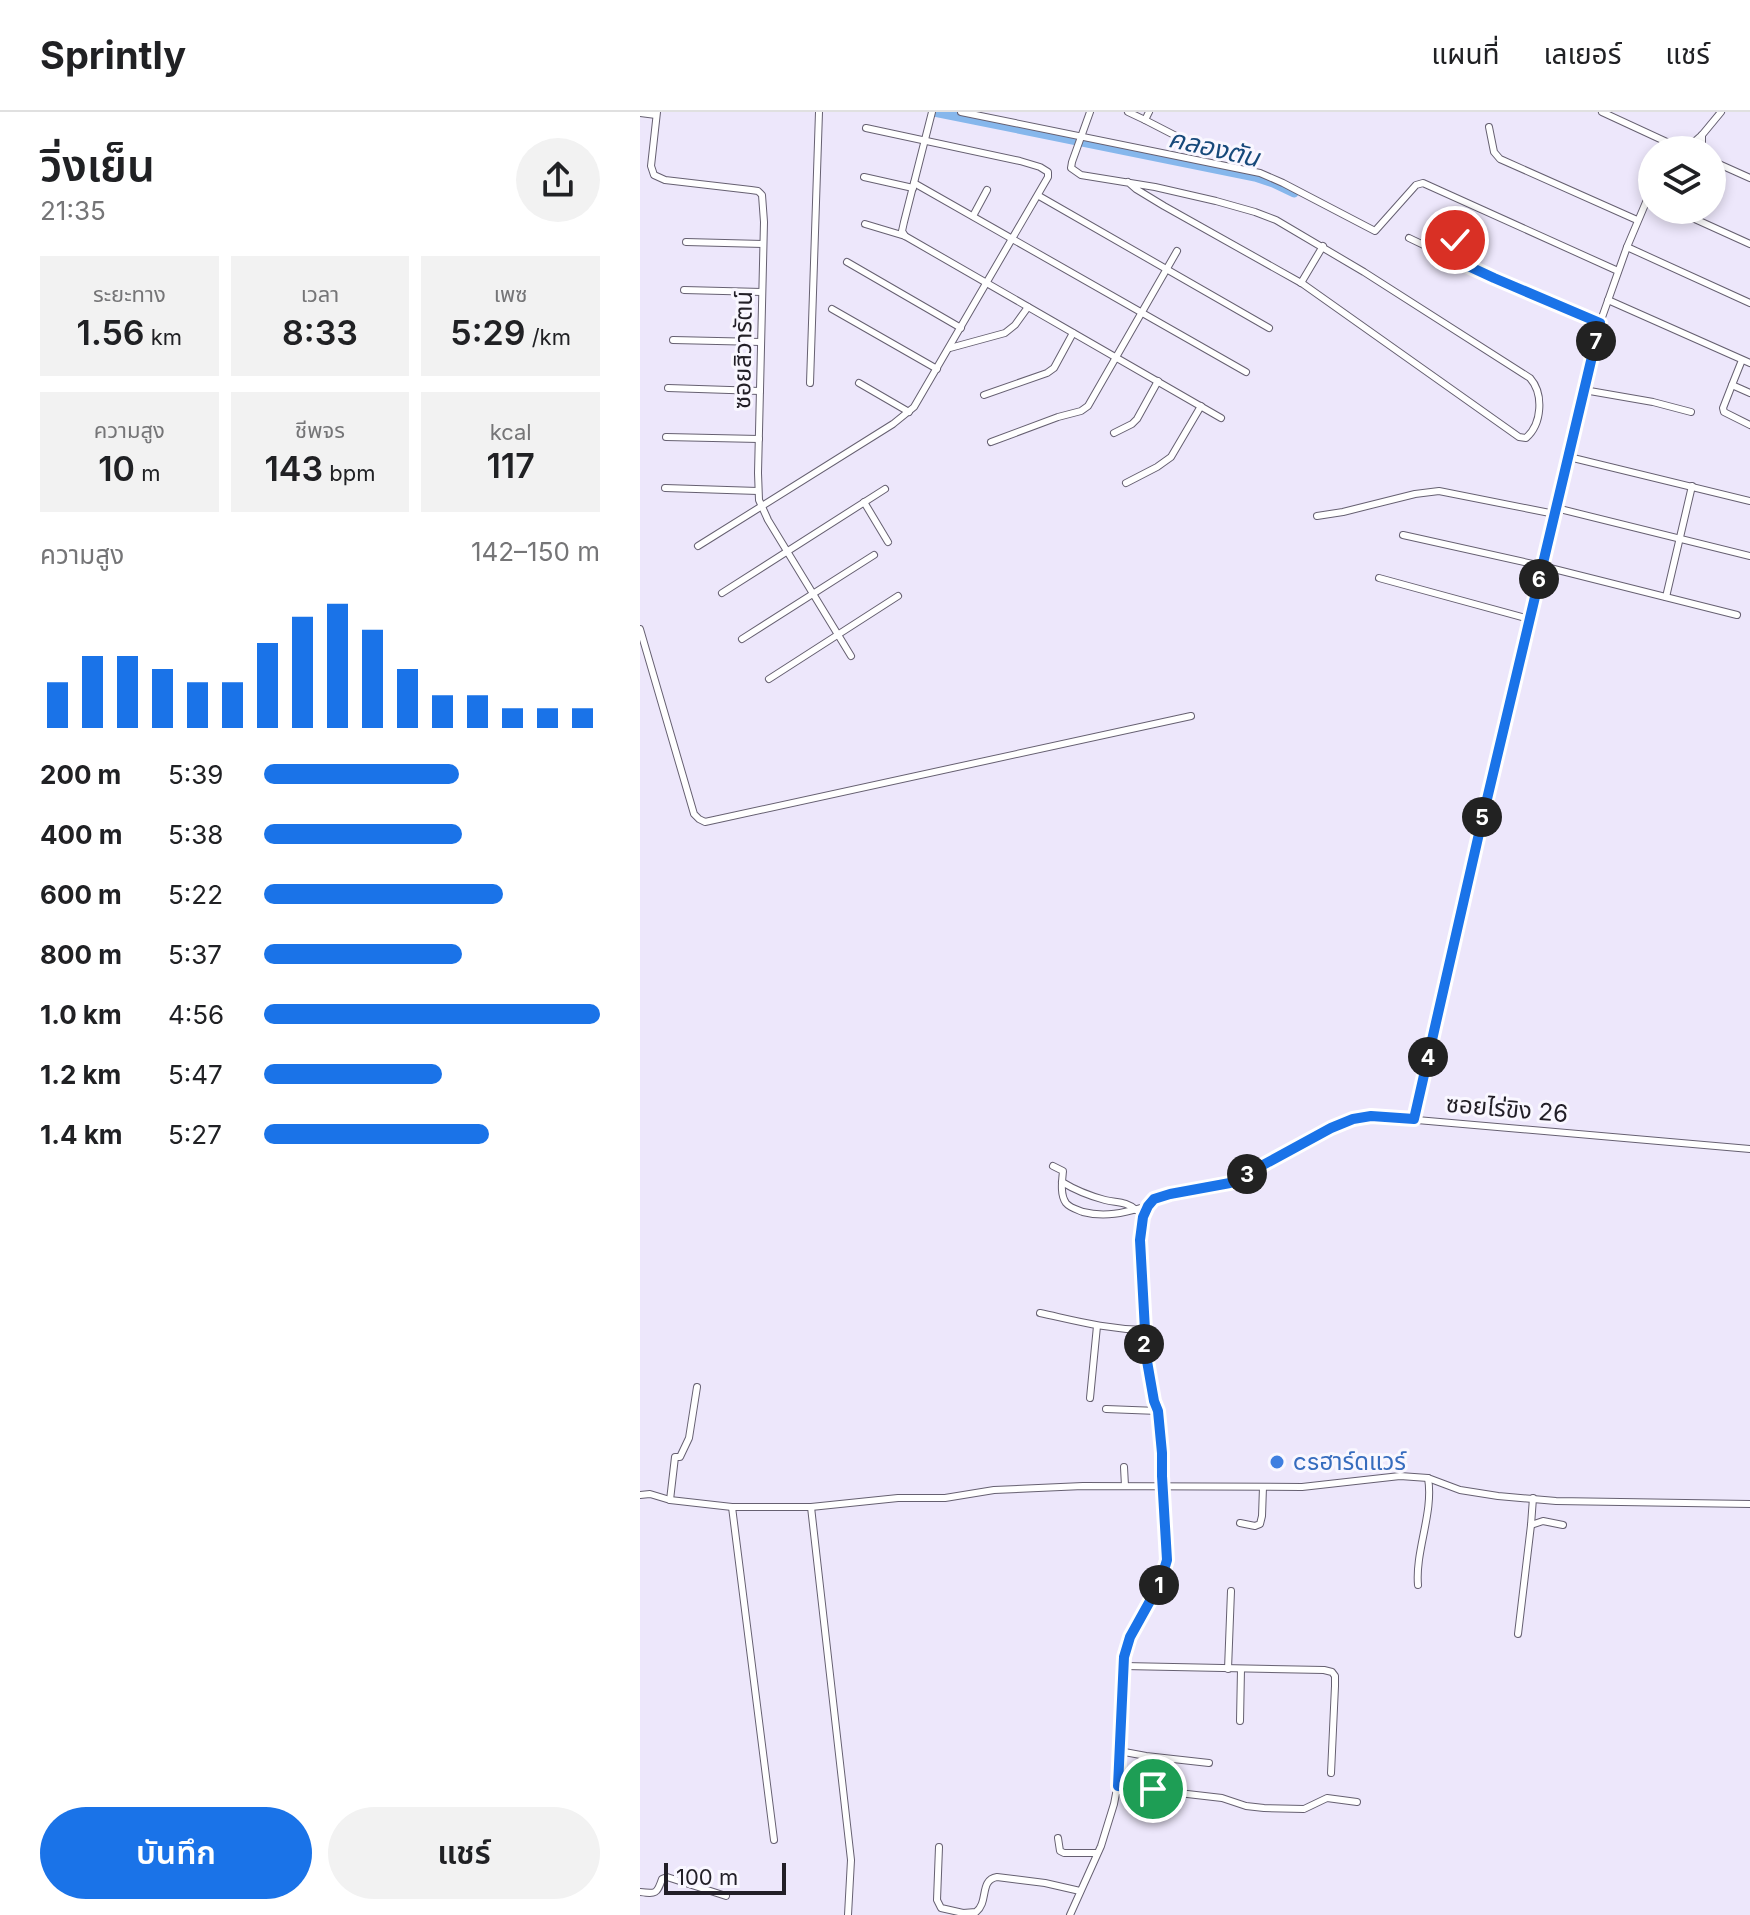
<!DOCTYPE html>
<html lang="th">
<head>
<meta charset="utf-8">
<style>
	body { margin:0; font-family:Inter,"Noto Sans Thai",sans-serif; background:#f2f2f2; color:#202124; height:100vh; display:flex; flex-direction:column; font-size:30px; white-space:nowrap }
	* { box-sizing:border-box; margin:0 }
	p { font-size:26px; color:#757577 }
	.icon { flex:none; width:44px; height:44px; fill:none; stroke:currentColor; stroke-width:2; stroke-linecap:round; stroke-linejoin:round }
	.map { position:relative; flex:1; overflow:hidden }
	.drawer { display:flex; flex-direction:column; background:#fff; width:640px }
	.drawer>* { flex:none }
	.buttons { position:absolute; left:998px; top:24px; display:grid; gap:16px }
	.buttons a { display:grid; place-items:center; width:88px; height:88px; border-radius:50%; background:#fff; box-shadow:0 4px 12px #0003; font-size:40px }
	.scale { position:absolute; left:24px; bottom:20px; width:122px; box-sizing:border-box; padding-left:8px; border:4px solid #221f27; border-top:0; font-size:22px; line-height:28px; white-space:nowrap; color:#221f27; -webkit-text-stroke:6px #f9f7ff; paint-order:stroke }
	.pin { position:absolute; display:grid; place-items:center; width:68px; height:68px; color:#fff; margin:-34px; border:4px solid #fff; border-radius:50%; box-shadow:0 2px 8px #0007 }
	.km { position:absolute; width:40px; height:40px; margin:-20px; border-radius:50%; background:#222; color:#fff; font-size:22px; line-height:40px; text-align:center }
	.round { display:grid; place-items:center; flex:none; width:84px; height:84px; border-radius:42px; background:#f2f2f2 }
	.headline { display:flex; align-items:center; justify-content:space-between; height:136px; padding:0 40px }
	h1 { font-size:44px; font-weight:600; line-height:60px }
	.figures { display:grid; grid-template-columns:repeat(3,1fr); gap:12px; height:136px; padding:8px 40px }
	.figures div { display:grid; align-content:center; border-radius:0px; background:#f2f2f2; text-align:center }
	.figures b { font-size:34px; font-weight:600 }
	.figures small { font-size:22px; font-weight:400 }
	.figures p { font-size:22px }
	.chart { height:224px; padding:16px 40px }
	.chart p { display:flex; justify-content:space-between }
	.chart svg { width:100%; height:144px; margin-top:8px; stroke:#1a73e8; stroke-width:6 }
	.primary-button { display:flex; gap:16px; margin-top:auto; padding:16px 40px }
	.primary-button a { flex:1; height:92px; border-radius:48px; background:#1a73e8; color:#fff; font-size:32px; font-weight:600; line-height:92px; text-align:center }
	.primary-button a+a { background:#f2f2f2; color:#202124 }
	ul { padding:0 40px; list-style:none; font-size:26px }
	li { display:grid; grid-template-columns:128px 96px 1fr; align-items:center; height:60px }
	li i { height:20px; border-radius:10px; background:#1a73e8 }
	header { display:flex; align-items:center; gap:48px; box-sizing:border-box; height:112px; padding:0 40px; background:#fff; border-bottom:2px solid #e0e0e0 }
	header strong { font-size:38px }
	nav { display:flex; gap:44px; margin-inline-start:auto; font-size:28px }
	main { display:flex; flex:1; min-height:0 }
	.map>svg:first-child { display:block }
</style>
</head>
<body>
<header>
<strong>Sprintly</strong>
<nav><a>แผนที่</a><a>เลเยอร์</a><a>แชร์</a></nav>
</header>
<main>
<section class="drawer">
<div class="headline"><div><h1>วิ่งเย็น</h1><p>21:35</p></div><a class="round"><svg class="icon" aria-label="share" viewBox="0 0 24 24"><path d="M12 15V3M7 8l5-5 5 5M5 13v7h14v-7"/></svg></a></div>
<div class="figures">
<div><p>ระยะทาง</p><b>1.56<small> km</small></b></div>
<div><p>เวลา</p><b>8:33</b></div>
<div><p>เพซ</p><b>5:29<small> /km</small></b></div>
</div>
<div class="figures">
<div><p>ความสูง</p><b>10<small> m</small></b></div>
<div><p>ชีพจร</p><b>143<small> bpm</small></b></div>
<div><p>kcal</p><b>117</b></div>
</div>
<div class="chart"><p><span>ความสูง</span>142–150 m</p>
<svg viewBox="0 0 160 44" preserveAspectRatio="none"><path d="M5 44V30M15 44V22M25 44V22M35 44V26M45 44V30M55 44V30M65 44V18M75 44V10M85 44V6M95 44V14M105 44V26M115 44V34M125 44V34M135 44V38M145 44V38M155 44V38"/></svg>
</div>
<ul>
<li><b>200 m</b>5:39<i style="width:58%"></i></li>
<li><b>400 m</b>5:38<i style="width:59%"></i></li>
<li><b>600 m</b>5:22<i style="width:71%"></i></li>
<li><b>800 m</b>5:37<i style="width:59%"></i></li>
<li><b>1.0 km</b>4:56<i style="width:100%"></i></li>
<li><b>1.2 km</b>5:47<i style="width:53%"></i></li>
<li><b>1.4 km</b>5:27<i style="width:67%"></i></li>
</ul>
<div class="primary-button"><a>บันทึก</a><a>แชร์</a></div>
</section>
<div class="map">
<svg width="1110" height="1803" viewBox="0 0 1110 1803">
	<rect width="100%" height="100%" fill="#ede7fb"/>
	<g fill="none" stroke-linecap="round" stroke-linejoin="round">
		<polyline stroke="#86b7ec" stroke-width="9" points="294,0 615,65 633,71 654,81"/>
		<g stroke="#666071" stroke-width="8">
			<g id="minor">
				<polyline points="17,0 11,54 14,63 25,68 111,78 118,79 122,83 124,110 118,361 119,388 128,408 211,544"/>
				<polyline points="321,0 620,61 643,71 735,119 776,73 783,71 978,159"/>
				<path d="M450,0L432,50L431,56L441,63L515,75L576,89L615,100L636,108L724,160L890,266C904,282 902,312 886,326L879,325L663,172L524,94L496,77L488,70"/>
				<polyline points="488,0 505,8"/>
				<polyline points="509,0 505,8 538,25"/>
				<polyline points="962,0 1044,38"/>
				<polyline points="0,1 16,3"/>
				<polyline points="849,15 854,40 860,47 997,108"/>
				<polyline points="1062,23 1062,38"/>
				<polyline points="1045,38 1062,23 1081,0"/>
				<polyline points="1072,49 1110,66"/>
				<polyline points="224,65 273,76"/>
				<polyline points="274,71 606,260"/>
				<polyline points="399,84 629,216"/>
				<polyline points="1035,98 1110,132"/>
				<polyline points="333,104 347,78"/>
				<polyline points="225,112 265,124 581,306"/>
				<polyline points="265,124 262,119 264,110 292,0"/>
				<polyline points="769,126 813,147"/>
				<polyline points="815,128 810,142 813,147 854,166 960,211"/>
				<polyline points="46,130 123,132"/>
				<polyline points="987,135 1110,191"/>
				<polyline points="207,150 321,216"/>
				<polyline points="661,171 683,134"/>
				<polyline points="44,178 122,180"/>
				<polyline points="968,188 1110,251"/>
				<polyline points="192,197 297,257"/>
				<polyline points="33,228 121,230"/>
				<polyline points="310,236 365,221 375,213 388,195"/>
				<polyline points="1102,248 1092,273 1110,281"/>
				<polyline points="170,271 179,0"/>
				<polyline points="219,271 269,300"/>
				<polyline points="1092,273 1083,296 1084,300 1110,313"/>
				<polyline points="28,276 120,279"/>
				<polyline points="944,278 1013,290 1051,300"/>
				<polyline points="344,283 407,261 414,256 433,221"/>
				<polyline points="474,321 492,312 497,307 518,269"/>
				<polyline points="26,325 119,327"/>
				<polyline points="351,330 418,305 441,299 448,294 537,139"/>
				<polyline points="929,345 1110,389"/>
				<polyline points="486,371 517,355 531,345 561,294"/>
				<polyline points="25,376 118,379"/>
				<polyline points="224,390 248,430"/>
				<polyline points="916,396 1110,444"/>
				<polyline points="677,404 703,400 775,382 799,379 915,402"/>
				<polyline points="763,423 902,454 1097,503"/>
				<polyline points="58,434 253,312 274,295 408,65 408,60 400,55 380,49 226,16"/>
				<polyline points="739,466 889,507"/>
				<polyline points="82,481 245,377"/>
				<polyline points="1026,485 1052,374"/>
				<polyline points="0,517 54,702 59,707 65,710 551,604"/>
				<polyline points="102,527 234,443"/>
				<polyline points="129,567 258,484"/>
				<polyline points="774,1007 843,704 960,211 987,135 1012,76"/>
				<path d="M413,1054L423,1059C422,1069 420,1083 426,1091C430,1096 438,1098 443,1100C467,1106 486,1100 508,1094"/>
				<path d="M422,1070C435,1078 450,1084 465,1088C477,1091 486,1089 496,1098"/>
				<path d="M400,1201C437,1209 465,1217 505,1218"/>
				<polyline points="450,1286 457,1214"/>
				<polyline points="466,1297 518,1299"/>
				<polyline points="484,1355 485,1374"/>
				<polyline points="0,1383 10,1382 30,1388 92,1395 171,1395 258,1386 305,1386 354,1378 443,1374 662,1375 760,1364 788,1366 820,1378 858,1384 916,1389 1110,1392"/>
				<polyline points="30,1388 35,1345 40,1345 49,1326 57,1275"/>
				<polyline points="92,1395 134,1728"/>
				<polyline points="171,1395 211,1748 208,1803"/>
				<polyline points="600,1411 615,1414 620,1412 622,1404 623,1375"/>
				<polyline points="891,1413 903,1409 923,1413"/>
				<path d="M778,1473C775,1439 794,1400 788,1366"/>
				<polyline points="878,1522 891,1413 893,1386"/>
				<polyline points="484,1554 684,1558 692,1560 695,1564 695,1574 691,1661"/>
				<polyline points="588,1557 591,1479"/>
				<polyline points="600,1609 601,1557"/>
				<polyline points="479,1639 506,1644 569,1651"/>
				<polyline points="478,1674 582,1686 606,1694 624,1696 664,1697 687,1686 717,1690"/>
				<polyline points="418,1726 420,1739 424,1741 457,1741"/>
				<path d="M299,1735L297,1788L301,1796L323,1801L336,1800C349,1790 339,1768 357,1765L405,1771L440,1779"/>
				<path d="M0,1780C16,1782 17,1782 22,1767L27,1765L86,1784"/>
				<path d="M430,1803L461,1734L474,1692L479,1666L484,1545L490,1525L520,1471L527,1448L520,1317L504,1232L505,1218C503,1189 495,1128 504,1102C508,1094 513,1088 521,1084L590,1071L691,1016L713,1007L731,1004L1110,1037"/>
			</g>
		</g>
		<use href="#minor" stroke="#fff" stroke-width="6"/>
	</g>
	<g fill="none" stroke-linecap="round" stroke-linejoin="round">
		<g stroke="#fff" stroke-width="16">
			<polyline id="route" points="513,1677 478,1674 484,1545 490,1525 520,1471 527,1448 522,1364 522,1341 518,1299 514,1289 504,1232 505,1218 500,1128 503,1105 508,1094 514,1087 530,1082 590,1071 691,1016 713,1007 731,1004 774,1007 843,704 960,211 854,166 813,147 810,142 815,128"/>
		</g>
		<use href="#route" stroke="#1a73e8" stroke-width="10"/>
	</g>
	<circle fill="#3f7fe0" stroke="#f9f7ff" stroke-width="3" cx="637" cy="1350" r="8"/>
	<g text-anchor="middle" stroke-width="6" stroke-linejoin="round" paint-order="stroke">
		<g font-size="24" fill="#221f27" stroke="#f9f7ff">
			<text transform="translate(103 238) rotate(-89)" y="8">ซอยสิวารัตน์</text>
			<text transform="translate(867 997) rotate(5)" y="8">ซอยไร่ขิง 26</text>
		</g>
		<g font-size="24" fill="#366cbe" stroke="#f9f7ff" text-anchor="start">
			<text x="653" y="1358">csฮาร์ดแวร์</text>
		</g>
		<g font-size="26" font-style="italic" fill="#16497a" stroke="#f9f7ff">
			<text transform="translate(574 36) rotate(13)" y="9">คลองตัน</text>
		</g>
	</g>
</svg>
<div class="buttons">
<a><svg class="icon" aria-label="layers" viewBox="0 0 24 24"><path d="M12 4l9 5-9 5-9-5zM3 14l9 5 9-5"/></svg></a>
</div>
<div class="scale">100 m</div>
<div class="pin" style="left:513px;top:1677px;background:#1e9e55"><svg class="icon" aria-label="arrive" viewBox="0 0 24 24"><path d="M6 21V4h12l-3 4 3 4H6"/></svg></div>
<div class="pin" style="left:815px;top:128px;background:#d93025"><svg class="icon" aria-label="check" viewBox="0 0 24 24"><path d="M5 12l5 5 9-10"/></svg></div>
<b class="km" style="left:519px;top:1473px">1</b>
<b class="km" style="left:504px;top:1232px">2</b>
<b class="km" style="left:607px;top:1062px">3</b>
<b class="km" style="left:788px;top:945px">4</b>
<b class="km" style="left:842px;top:705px">5</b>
<b class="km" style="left:899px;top:467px">6</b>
<b class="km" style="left:956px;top:229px">7</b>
</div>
</main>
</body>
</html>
